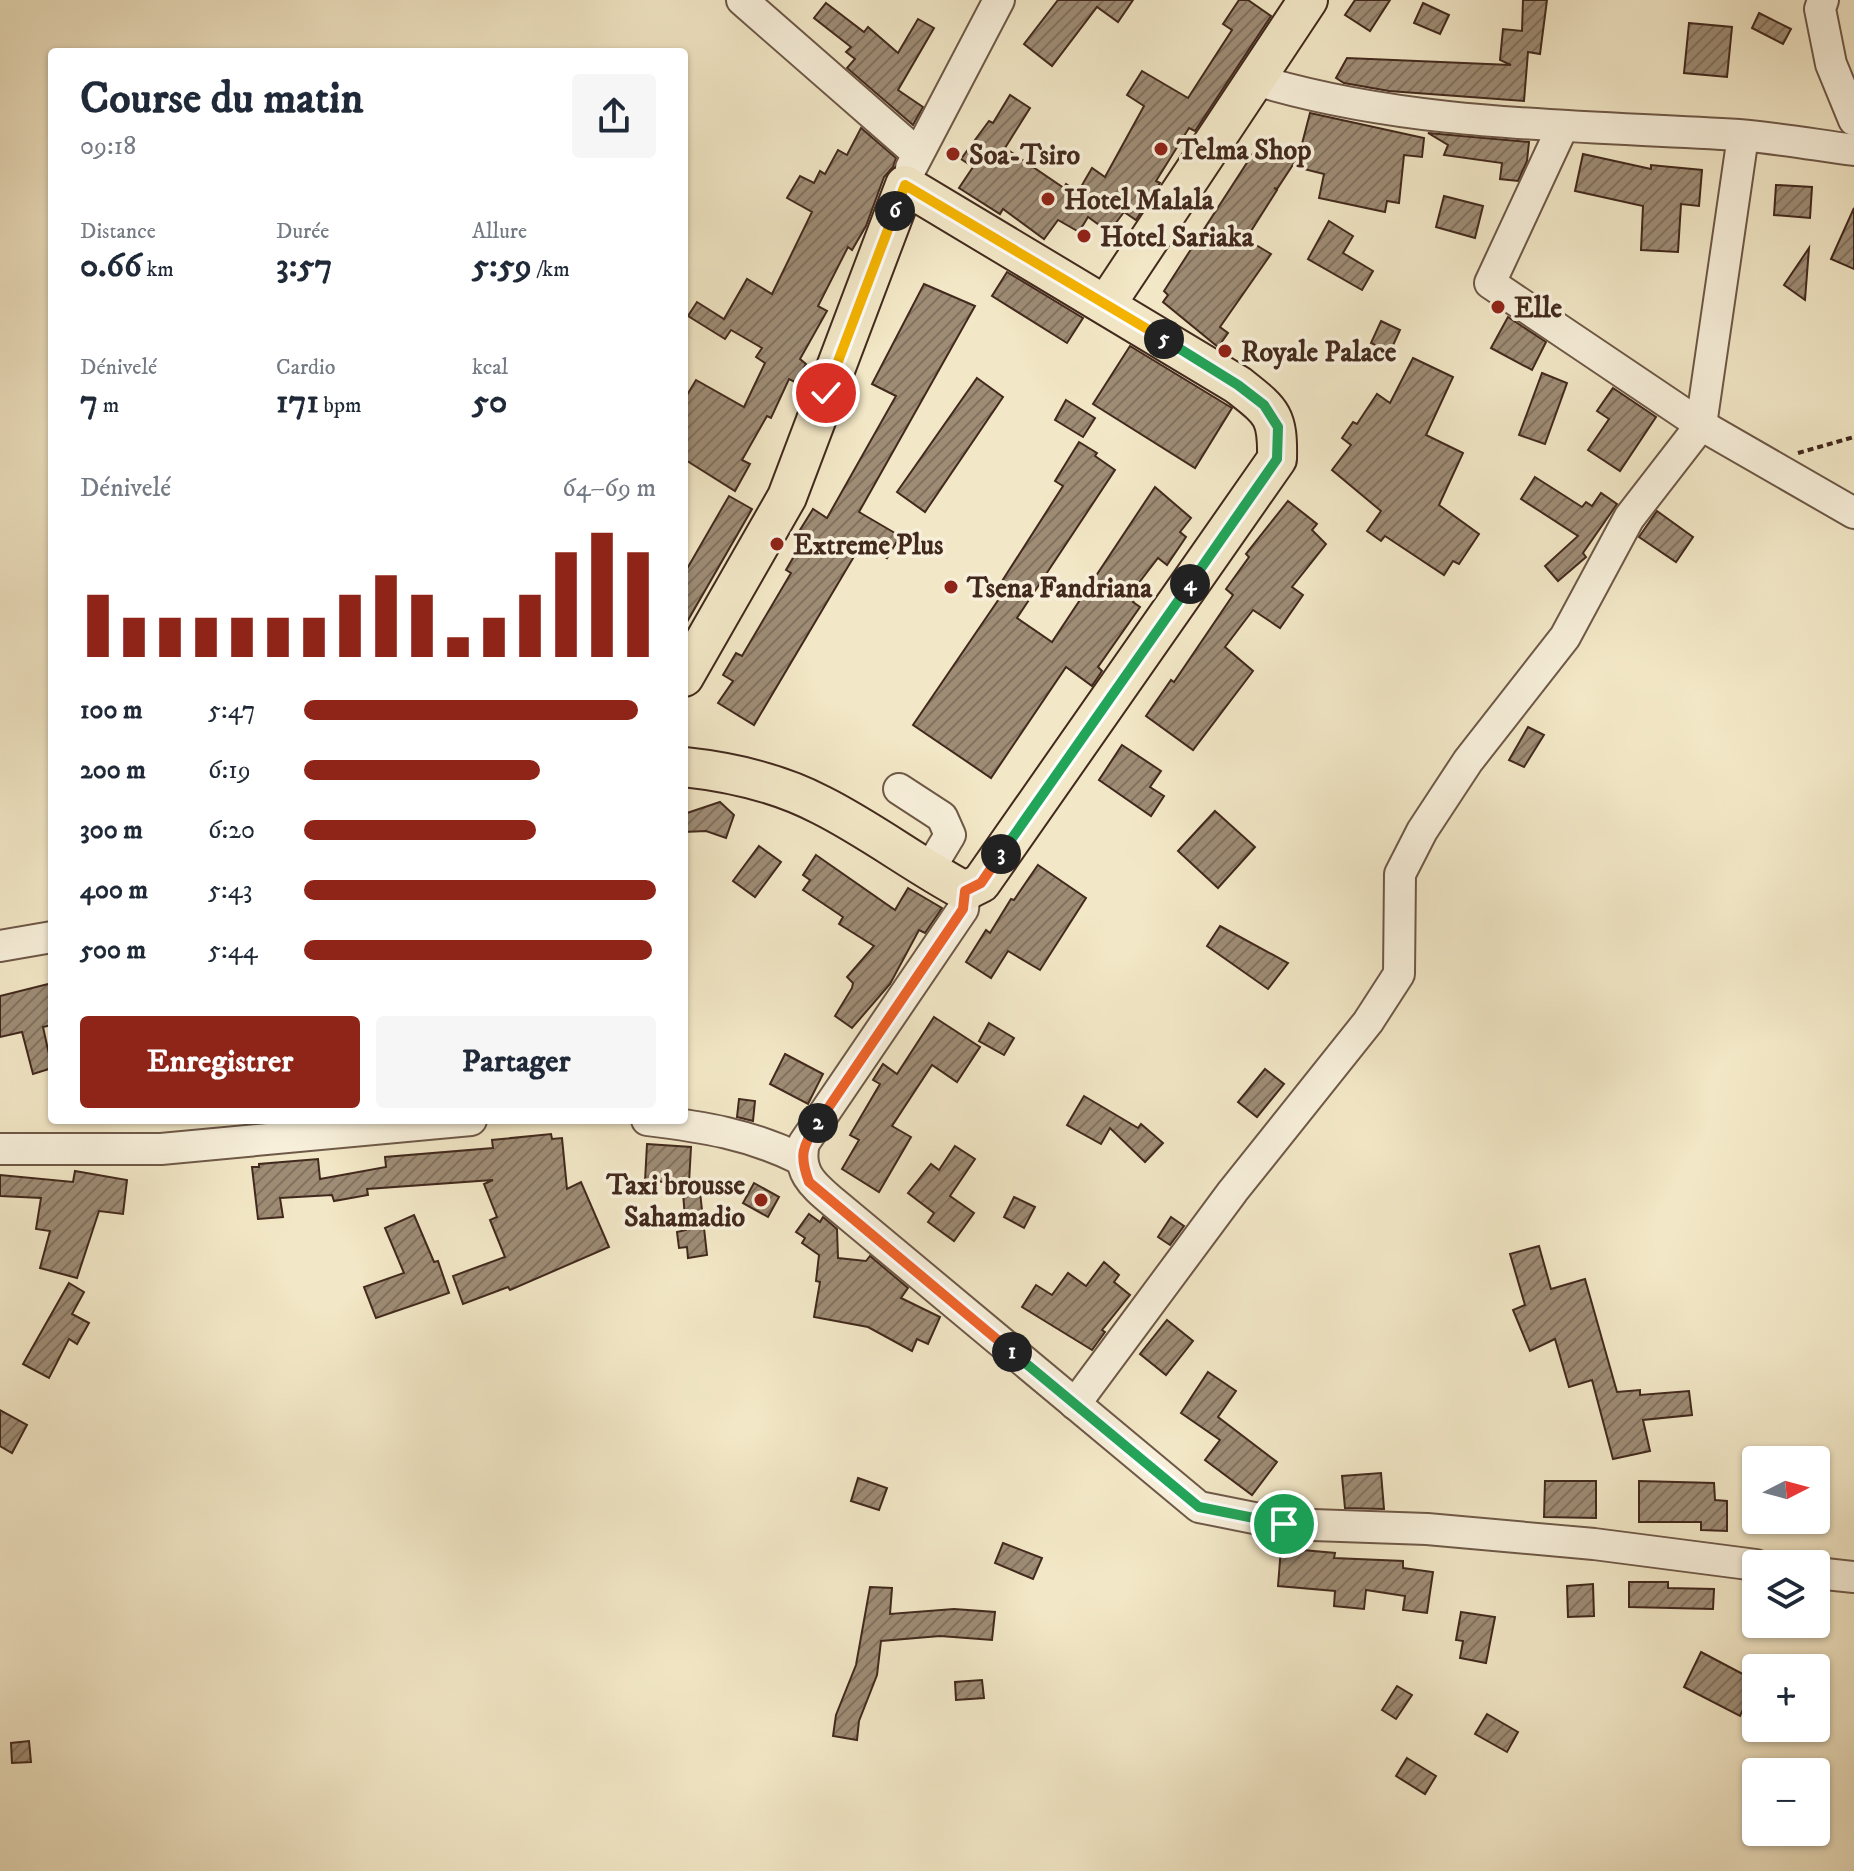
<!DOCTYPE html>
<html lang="fr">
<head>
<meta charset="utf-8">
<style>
	body { margin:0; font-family:"IM FELL DW Pica",serif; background:#f6f6f7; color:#1f2937; height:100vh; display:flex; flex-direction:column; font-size:30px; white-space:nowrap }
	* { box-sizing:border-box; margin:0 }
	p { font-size:26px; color:#747a83 }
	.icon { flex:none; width:44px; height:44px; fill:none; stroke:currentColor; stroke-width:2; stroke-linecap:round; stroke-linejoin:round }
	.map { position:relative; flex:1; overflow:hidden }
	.panel { position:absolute; left:48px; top:48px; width:640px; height:1076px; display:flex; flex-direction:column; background:#fff; border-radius:8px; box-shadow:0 2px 6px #0004 }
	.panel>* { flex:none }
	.needle { width:52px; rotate:84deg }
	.controls { position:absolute; left:1742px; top:1446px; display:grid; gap:16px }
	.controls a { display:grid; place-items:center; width:88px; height:88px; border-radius:8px; background:#fff; box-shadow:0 2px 6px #0004; font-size:40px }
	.pin { position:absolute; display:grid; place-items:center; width:68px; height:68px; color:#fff; margin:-34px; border:4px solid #fff; border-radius:50%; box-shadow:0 2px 8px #0007 }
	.km { position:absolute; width:40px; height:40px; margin:-20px; border-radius:50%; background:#222; color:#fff; font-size:22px; line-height:40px; text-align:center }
	.round { display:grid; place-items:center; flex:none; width:84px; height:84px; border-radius:8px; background:#f6f6f7 }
	.overview { display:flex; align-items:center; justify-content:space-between; height:136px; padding:0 32px }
	h1 { font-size:44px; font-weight:700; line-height:60px }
	.metrics { display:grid; grid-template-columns:repeat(3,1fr); gap:12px; height:136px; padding:8px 32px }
	.metrics div { display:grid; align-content:center }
	.metrics b { font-size:34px; font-weight:700 }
	.metrics small { font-size:22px; font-weight:400 }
	.metrics p { font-size:22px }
	.chart { height:224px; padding:16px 32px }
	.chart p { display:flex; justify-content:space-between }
	.chart svg { width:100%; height:144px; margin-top:8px; stroke:#8f2418; stroke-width:6 }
	.button { display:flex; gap:16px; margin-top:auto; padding:16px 32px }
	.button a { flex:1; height:92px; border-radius:8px; background:#8f2418; color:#fff; font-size:32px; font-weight:700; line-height:92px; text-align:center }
	.button a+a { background:#f6f6f7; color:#1f2937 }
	ul { padding:0 32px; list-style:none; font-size:26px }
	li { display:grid; grid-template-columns:128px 96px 1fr; align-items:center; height:60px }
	li i { height:20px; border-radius:10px; background:#8f2418 }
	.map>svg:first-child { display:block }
</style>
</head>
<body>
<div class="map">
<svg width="1854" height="1871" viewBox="0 0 1854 1871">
	<defs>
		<pattern id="building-hatch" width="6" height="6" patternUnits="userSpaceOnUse" patternTransform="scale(2)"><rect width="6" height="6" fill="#9e8c75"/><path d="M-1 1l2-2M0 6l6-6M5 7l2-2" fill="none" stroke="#82725f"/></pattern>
	</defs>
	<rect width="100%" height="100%" fill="#f2e7c6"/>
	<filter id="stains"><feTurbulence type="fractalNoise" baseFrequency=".0025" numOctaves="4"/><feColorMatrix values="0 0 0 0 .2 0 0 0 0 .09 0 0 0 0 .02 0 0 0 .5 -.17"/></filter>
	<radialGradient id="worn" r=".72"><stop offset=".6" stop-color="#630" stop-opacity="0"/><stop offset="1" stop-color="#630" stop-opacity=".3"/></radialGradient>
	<g fill="url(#building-hatch)" stroke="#42291d" stroke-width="2">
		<polygon points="1058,0 1133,0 1118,22 1097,7 1052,66 1024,44"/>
		<polygon points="1239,0 1248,0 1271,16 1195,131 1189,128 1156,181 1160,183 1136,220 1124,212 1109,232 1088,217 1079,232 1058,220 1044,239 1003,209 1000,214 959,188 973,167 961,159 989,121 993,123 1010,95 1030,108 1005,148 1064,188 1066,184 1078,192 1092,168 1105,177 1144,106 1127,95 1142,71 1188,98 1232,30 1223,24"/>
		<polygon points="1355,0 1390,0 1370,31 1345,15"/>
		<polygon points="1523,0 1547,0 1540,54 1528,52 1524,101 1389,91 1344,83 1336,78 1347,58 1511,65 1500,60 1503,29 1522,31"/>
		<polygon points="826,3 864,32 868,27 898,53 918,19 934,28 898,90 923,107 913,125 847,68 855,59 846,52 851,47 814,18"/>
		<polygon points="1423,3 1449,15 1440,34 1414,23"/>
		<polygon points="1759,13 1791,29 1783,44 1752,28"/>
		<polygon points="1689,23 1732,27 1727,77 1684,73"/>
		<polygon points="1310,113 1424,138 1422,157 1404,155 1399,203 1387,201 1385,212 1319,198 1324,174 1296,167"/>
		<polygon points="861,128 896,158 893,167 884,177 866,226 852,250 848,247 818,306 827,311 800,359 806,364 795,382 789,379 771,418 767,416 742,460 750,464 735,491 684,459 684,400 696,380 744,407 765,363 756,357 762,348 731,330 725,339 688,316 697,302 724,319 747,279 772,294 812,212 787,198 800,176 814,183 820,171 825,174 838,150 847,155"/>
		<polygon points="1428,133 1529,142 1527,161 1518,181 1500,179 1502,163 1444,155 1448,145"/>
		<polygon points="1263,138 1296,160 1277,189 1274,188 1277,190 1246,239 1271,254 1220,327 1228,333 1218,347 1163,302 1168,295 1164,291"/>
		<polygon points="1583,154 1651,169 1651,165 1702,170 1699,206 1681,204 1678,252 1641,250 1643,206 1575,191"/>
		<polygon points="1776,185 1812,187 1810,218 1774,215"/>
		<polygon points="1444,196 1483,206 1475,238 1436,227"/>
		<polygon points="1854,208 1854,269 1831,259"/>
		<polygon points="1329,221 1353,236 1343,253 1373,271 1362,290 1308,259"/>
		<polygon points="1809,248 1805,300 1784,285"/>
		<polygon points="1007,272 1083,318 1067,343 992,296"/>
		<polygon points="924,284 975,306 859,512 900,536 887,558 862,543 754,725 718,703 733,681 723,675 736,653 742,656 791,573 786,570 807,534 800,530 813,509 827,518 896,396 872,384"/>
		<polygon points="1508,317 1546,342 1532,370 1491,348"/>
		<polygon points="1381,321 1400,330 1390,352 1371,343"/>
		<polygon points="1130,346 1232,408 1195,468 1093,404"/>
		<polygon points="1413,358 1453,377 1426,435 1463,453 1439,505 1479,534 1459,564 1453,561 1444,575 1385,536 1381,541 1367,531 1381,511 1332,470 1351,445 1342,438 1353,422 1357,424 1377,394 1390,403"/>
		<polygon points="1542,373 1567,383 1545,444 1519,435"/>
		<polygon points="977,378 1003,397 925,512 897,492"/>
		<polygon points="1613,388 1656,417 1620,471 1588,450 1609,419 1597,411"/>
		<polygon points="1066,400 1095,418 1083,437 1055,420"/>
		<polygon points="1079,442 1097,453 1095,456 1115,470 1017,618 1052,642 1155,487 1191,518 1180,532 1186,537 1167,565 1158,558 1138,584 1143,588 1133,602 1140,607 1098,667 1102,671 1092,686 1066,667 991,778 913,725 1003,593 997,589 1063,486 1055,481"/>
		<polygon points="1535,477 1582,507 1586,502 1592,506 1601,493 1617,504 1583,553 1586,557 1558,581 1545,566 1578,536 1521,499"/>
		<polygon points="729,496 752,509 684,627 684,574"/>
		<polygon points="1288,501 1317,524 1312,530 1326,544 1292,587 1303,595 1280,628 1253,610 1225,647 1253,671 1193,750 1146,716 1171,680 1174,682 1233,595 1226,589 1249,557 1246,554"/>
		<polygon points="1657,511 1693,537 1676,562 1639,537"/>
		<polygon points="1528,727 1544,735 1524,767 1509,760"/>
		<polygon points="1122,745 1161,771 1150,787 1164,796 1151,816 1099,780"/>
		<polygon points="720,802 734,815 726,838 706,831 684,832 684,814"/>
		<polygon points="1215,811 1255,847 1218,888 1178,851"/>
		<polygon points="759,846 781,862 755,897 733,881"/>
		<polygon points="816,855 895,910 908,888 942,908 925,933 919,930 890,984 852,1028 835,1016 852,988 853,983 847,977 874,946 839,924 843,917 803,890 810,880 803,875"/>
		<polygon points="1038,865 1086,898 1040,970 1008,951 991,978 966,962 986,930 990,933 1011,899 1014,900"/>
		<polygon points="1220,926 1288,963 1268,989 1207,946"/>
		<polygon points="52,983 52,1025 43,1027 52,1068 33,1074 22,1032 0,1037 0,996"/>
		<polygon points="934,1017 980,1047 957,1082 932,1065 892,1126 911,1137 879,1192 842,1169 859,1140 850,1135 880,1084 873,1080 883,1064 897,1074"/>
		<polygon points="989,1023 1014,1038 1004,1055 979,1041"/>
		<polygon points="785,1054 823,1074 808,1104 770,1084"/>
		<polygon points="1265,1069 1284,1084 1257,1117 1238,1102"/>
		<polygon points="1084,1096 1138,1128 1141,1124 1163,1143 1145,1162 1110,1128 1101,1144 1067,1125"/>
		<polygon points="739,1099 755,1101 753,1121 737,1117"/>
		<polygon points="551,1134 552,1139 562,1138 567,1189 581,1182 609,1247 510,1290 508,1287 463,1304 453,1276 505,1257 490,1220 497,1217 484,1184 493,1180 367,1189 368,1195 334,1201 332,1195 280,1198 283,1217 258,1219 252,1167 259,1167 259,1164 318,1159 320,1179 386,1167 385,1157 493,1148 492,1140"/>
		<polygon points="647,1144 691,1147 689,1183 645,1181"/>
		<polygon points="955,1146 975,1159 950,1196 974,1213 954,1241 928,1222 934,1213 908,1193 931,1164 939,1170"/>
		<polygon points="75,1171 127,1180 123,1214 99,1211 77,1278 40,1268 50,1231 36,1229 41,1198 0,1196 0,1175 73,1182"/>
		<polygon points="754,1183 779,1197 768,1217 743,1203"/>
		<polygon points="700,1192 707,1255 688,1258 687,1247 679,1248 677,1232 686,1230 683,1193"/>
		<polygon points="1014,1197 1035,1207 1024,1228 1004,1217"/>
		<polygon points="809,1214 820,1222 823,1217 837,1229 838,1258 866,1261 870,1256 908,1288 901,1298 940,1317 928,1344 917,1339 912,1351 868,1327 814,1317 820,1282 816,1281 819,1255 802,1243 805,1238 796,1232"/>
		<polygon points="414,1215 434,1262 438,1261 449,1293 376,1318 364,1287 404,1273 385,1228"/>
		<polygon points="1171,1217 1184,1226 1170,1245 1158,1237"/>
		<polygon points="1539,1246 1551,1289 1585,1279 1617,1392 1640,1390 1640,1395 1689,1391 1692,1415 1643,1420 1650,1451 1613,1459 1592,1380 1569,1387 1555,1339 1530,1351 1513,1310 1525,1305 1510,1254"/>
		<polygon points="1104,1262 1119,1275 1114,1282 1130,1295 1102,1330 1105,1332 1092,1350 1022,1307 1036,1285 1052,1295 1068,1273 1086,1286"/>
		<polygon points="69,1283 84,1292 72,1314 89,1323 77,1344 69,1339 49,1378 23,1364"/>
		<polygon points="1167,1320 1193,1341 1166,1375 1140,1354"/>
		<polygon points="1208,1372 1236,1391 1218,1417 1277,1462 1252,1495 1205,1460 1220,1440 1181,1413"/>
		<polygon points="0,1410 27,1425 12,1453 0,1446"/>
		<polygon points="1381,1473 1384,1509 1345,1508 1342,1476"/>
		<polygon points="858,1478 887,1488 879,1510 851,1501"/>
		<polygon points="1545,1481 1596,1481 1596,1518 1544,1517"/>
		<polygon points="1639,1481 1714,1483 1715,1500 1727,1501 1727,1531 1701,1530 1701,1522 1639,1522"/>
		<polygon points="1003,1543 1042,1558 1033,1579 995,1563"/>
		<polygon points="1281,1548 1335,1553 1334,1558 1403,1561 1403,1568 1433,1572 1427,1613 1403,1610 1405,1596 1366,1590 1364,1609 1334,1606 1335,1591 1278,1586"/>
		<polygon points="1629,1582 1668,1582 1668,1588 1714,1589 1713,1609 1629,1607"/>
		<polygon points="1593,1584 1594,1616 1568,1617 1567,1586"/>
		<polygon points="870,1587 892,1588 890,1614 954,1609 995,1612 992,1640 940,1636 881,1641 877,1675 859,1721 857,1740 833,1736 836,1715 856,1665"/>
		<polygon points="1461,1612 1495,1617 1486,1663 1460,1658 1463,1641 1456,1640"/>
		<polygon points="1701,1652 1756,1681 1740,1716 1684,1687"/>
		<polygon points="982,1680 984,1698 956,1700 955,1682"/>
		<polygon points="1397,1686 1412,1695 1396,1719 1382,1710"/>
		<polygon points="1487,1714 1518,1732 1507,1752 1475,1734"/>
		<polygon points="29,1741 31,1762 12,1763 11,1743"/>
		<polygon points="1407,1758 1436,1776 1425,1794 1396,1776"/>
	</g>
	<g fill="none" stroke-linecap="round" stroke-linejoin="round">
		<g stroke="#6e5847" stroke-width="34">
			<g id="minor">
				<polyline points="742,0 917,153"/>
				<polyline points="1823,0 1820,9 1831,64 1854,120"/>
				<path d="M1256,80C1412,127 1578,125 1739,135C1777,138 1816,145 1854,150"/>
				<polyline points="1563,126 1490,283 1701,425 1854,513"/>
				<polyline points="911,168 999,0"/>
				<polyline points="899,789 942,817 950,835 929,870"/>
				<path d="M965,891L963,909L804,1143C797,1172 813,1185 833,1202L1199,1507L1284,1524L1427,1529L1594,1544L1756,1565"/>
				<polyline points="0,946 52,937"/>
				<path d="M647,1120C704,1127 749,1134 800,1159"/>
				<polyline points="0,1149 161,1149 471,1120"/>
				<polyline points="1075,1404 1233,1191 1368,1022 1399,974 1400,874 1422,831 1468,761 1565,637 1629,518 1701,425 1743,136"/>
				<polyline points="1816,1573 1854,1577"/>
			</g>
		</g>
		<g stroke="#42291d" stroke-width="42">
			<g id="major">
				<polyline points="1107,303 1308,0"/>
				<path d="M684,677L787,497L905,185L1238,385C1272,412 1278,415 1277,459L981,883L965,891C916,865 871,830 821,805C779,783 731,772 684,767"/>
			</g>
		</g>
		<polyline stroke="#42291d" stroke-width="4" stroke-dasharray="6 4" stroke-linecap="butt" points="1798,453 1854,437"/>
		<use href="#minor" stroke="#f7efda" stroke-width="30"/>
		<use href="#major" stroke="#f2e7c6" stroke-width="38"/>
	</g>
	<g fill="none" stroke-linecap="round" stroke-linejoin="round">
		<g stroke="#fff" stroke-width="16">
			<polyline id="split-1" points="1012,1352 1199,1507 1284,1524"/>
		</g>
		<g stroke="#fff" stroke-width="16">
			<path id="split-2" d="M818,1123C802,1146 799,1156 809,1182L1012,1352"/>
		</g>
		<g stroke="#fff" stroke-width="16">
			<polyline id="split-3" points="818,1123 963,909 965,891 981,883 1001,854"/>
		</g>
		<g stroke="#fff" stroke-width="16">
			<polyline id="split-4" points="1001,854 1190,584"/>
		</g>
		<g stroke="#fff" stroke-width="16">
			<polyline id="split-5" points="1164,339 1238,385 1264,405 1278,427 1277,459 1190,584"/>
		</g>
		<g stroke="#fff" stroke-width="16">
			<polyline id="split-6" points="895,211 905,185 1164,339"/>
		</g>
		<g stroke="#fff" stroke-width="16">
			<polyline id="split-7" points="826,393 895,211"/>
		</g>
		<use href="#split-1" stroke="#22a559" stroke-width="10"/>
		<use href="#split-2" stroke="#f0652b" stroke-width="10"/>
		<use href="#split-3" stroke="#f0652b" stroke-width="10"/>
		<use href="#split-4" stroke="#22a559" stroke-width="10"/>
		<use href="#split-5" stroke="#22a559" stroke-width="10"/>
		<use href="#split-6" stroke="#f5b400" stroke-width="10"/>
		<use href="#split-7" stroke="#f5b400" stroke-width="10"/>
	</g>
	<g fill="#8f2418" stroke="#f7efda" stroke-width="3">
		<circle cx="1161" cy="149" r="8"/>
		<circle cx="953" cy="154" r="8"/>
		<circle cx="1048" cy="199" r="8"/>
		<circle cx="1084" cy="236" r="8"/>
		<circle cx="1498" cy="307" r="8"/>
		<circle cx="1225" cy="351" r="8"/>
		<circle cx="777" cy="544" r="8"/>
		<circle cx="951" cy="587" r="8"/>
		<circle cx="761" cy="1200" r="8"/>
	</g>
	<g text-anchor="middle" stroke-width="7" stroke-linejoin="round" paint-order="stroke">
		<g font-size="28" font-weight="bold" fill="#42291d" stroke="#f7efda" text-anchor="start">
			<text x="1177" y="159">Telma Shop</text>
			<text x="969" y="164">Soa-Tsiro</text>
			<text x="1064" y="209">Hotel Malala</text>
			<text x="1100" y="246">Hotel Sariaka</text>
			<text x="1514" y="317">Elle</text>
			<text x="1241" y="361">Royale Palace</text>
			<text x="793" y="554">Extreme Plus</text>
			<text x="967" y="597">Tsena Fandriana</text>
			<text x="745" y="1194" text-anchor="end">Taxi brousse<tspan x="745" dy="32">Sahamadio</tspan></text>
		</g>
	</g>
	<rect width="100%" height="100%" filter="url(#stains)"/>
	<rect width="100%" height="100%" fill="url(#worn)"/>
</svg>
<div class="controls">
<a><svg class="needle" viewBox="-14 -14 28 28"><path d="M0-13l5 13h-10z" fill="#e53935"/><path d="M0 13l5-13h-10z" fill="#747a83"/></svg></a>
<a><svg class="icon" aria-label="layers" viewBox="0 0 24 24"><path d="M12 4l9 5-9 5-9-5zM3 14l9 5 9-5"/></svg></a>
<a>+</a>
<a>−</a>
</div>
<div class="pin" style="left:1284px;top:1524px;background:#1e9e55"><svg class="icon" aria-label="arrive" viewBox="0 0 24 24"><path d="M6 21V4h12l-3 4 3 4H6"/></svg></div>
<div class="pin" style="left:826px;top:393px;background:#d93025"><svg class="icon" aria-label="check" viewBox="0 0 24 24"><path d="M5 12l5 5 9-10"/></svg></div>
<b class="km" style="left:1012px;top:1352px">1</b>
<b class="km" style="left:818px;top:1123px">2</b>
<b class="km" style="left:1001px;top:854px">3</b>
<b class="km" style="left:1190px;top:584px">4</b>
<b class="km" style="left:1164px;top:339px">5</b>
<b class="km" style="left:895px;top:211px">6</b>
<section class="panel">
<div class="overview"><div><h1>Course du matin</h1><p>09:18</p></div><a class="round"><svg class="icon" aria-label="share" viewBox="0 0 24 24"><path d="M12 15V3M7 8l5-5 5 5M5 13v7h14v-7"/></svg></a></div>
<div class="metrics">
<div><p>Distance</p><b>0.66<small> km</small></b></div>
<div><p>Durée</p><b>3:57</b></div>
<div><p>Allure</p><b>5:59<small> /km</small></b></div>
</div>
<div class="metrics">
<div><p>Dénivelé</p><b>7<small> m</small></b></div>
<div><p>Cardio</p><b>171<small> bpm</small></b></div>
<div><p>kcal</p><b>50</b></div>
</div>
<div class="chart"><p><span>Dénivelé</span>64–69 m</p>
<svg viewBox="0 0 160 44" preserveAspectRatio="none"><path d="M5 44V25M15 44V32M25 44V32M35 44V32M45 44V32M55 44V32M65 44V32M75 44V25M85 44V19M95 44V25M105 44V38M115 44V32M125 44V25M135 44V12M145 44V6M155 44V12"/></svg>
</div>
<ul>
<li><b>100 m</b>5:47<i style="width:95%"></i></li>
<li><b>200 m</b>6:19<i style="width:67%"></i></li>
<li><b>300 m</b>6:20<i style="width:66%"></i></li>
<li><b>400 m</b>5:43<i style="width:100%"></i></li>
<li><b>500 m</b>5:44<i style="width:99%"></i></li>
</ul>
<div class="button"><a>Enregistrer</a><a>Partager</a></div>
</section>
</div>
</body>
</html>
